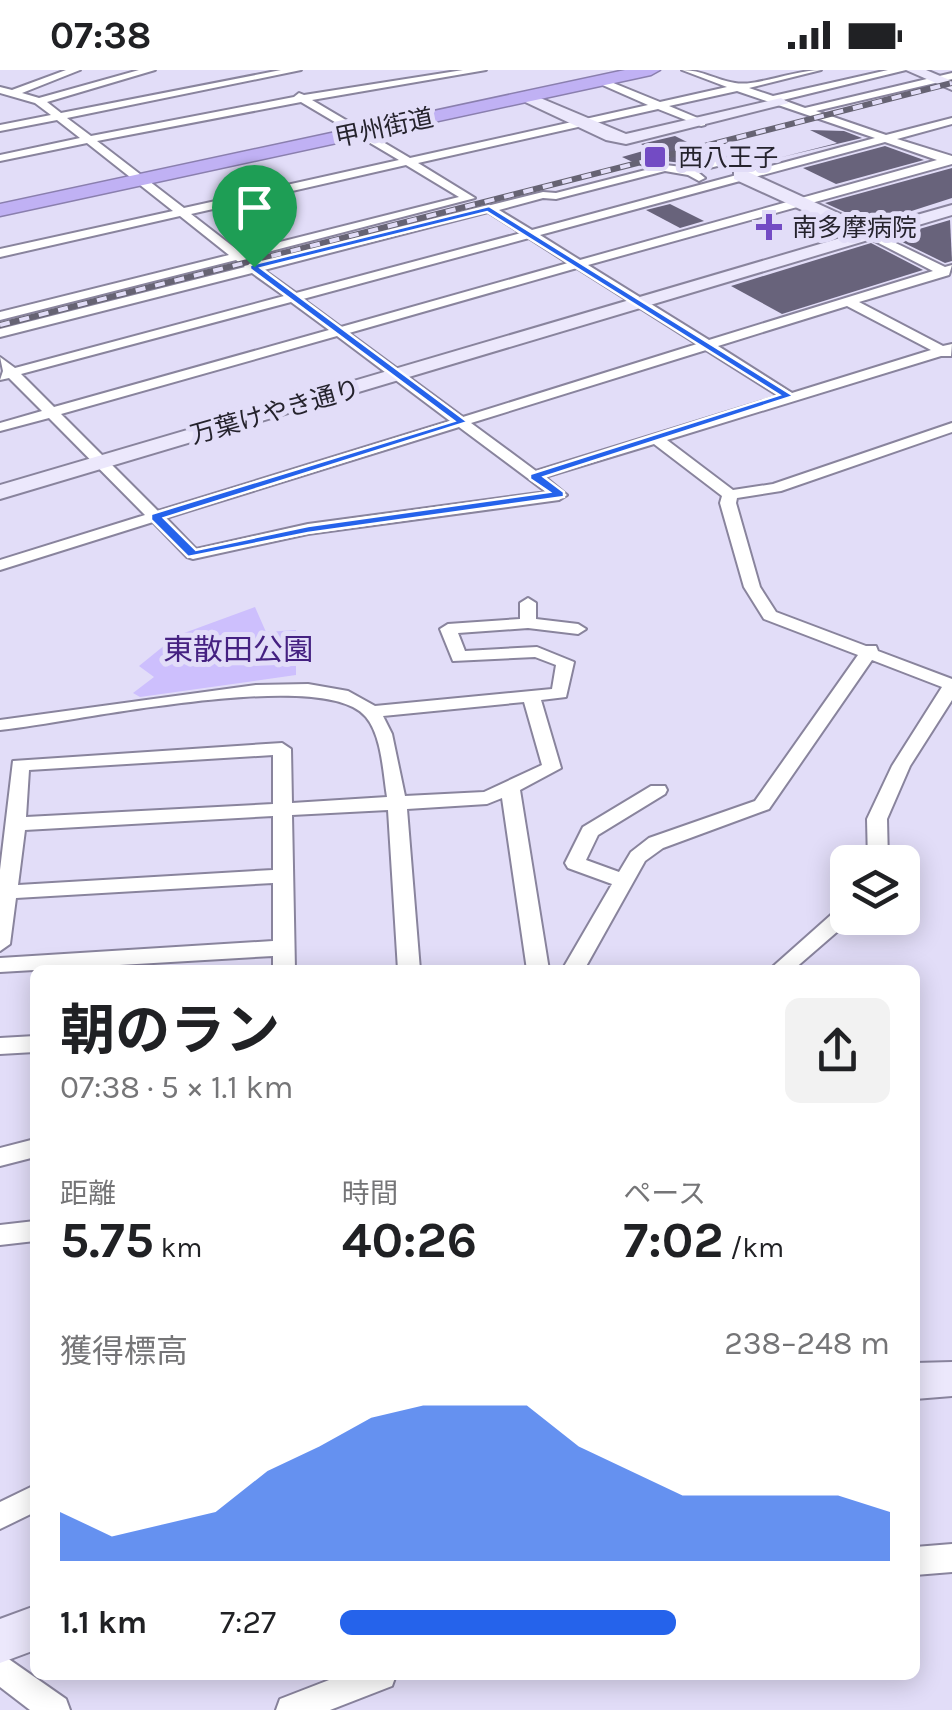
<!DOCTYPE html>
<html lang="ja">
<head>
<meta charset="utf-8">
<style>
	body { margin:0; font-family:Karla,"Noto Sans JP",sans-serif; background:#f2f2f2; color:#202124; height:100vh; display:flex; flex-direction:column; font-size:38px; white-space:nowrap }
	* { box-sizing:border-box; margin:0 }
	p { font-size:32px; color:#757577 }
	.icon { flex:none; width:55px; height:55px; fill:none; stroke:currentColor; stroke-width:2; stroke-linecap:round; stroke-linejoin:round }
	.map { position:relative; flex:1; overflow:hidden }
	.details { position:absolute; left:30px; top:895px; width:890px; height:715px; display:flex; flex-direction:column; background:#fff; border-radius:15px; box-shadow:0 5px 25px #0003 }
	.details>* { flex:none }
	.buttons { position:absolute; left:830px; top:775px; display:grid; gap:20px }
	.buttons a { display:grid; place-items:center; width:90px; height:90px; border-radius:15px; background:#fff; box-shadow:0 5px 25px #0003; font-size:50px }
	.pin { position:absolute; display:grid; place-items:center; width:85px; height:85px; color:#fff; margin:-102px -42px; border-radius:50% 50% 50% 0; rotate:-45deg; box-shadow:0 0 10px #0007 }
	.pin .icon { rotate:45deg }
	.round { display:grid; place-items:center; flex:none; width:105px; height:105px; border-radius:15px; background:#f2f2f2 }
	.summary { display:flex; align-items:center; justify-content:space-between; height:170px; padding:0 30px }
	h1 { font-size:55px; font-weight:700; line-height:75px }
	.stats { display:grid; grid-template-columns:repeat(3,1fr); gap:15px; height:170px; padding:10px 30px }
	.stats div { display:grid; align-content:center }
	.stats b { font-size:50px; font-weight:700 }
	.stats small { font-size:28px; font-weight:400 }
	.stats p { font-size:28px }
	.chart { height:280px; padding:20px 30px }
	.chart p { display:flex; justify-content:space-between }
	.chart svg { width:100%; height:180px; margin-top:10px; fill:#2563eb; opacity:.7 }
	ul { padding:0 30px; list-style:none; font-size:32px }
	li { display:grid; grid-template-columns:160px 120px 1fr; align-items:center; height:75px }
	li i { height:25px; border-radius:12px; background:#2563eb }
	.status { display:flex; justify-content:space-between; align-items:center; height:70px; padding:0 50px; background:#fff; direction:ltr }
	.status svg { height:28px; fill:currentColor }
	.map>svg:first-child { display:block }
</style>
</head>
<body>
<div class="status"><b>07:38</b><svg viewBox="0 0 49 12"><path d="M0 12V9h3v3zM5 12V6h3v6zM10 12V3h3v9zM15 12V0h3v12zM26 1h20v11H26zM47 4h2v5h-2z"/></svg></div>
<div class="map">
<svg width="952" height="1640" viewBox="0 0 952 1640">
	<rect width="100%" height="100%" fill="#e2ddf8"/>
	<polygon fill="#cdbffd" points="255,537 266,562 296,560 296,605 140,627 133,623 154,607 139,596 176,566"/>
	<g fill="#68637b">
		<polygon points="810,60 844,61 862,68 782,87 837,73"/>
		<polygon points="675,66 717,87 690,94 665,91 643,97 622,87 650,79 641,74"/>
		<polygon points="885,76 924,90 836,114 803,98"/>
		<polygon points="952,98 952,128 871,154 825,133"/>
		<polygon points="670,134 704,151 680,158 646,140"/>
		<polygon points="950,150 952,191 945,193 892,167"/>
		<polygon points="871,173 923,200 782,244 731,216"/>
	</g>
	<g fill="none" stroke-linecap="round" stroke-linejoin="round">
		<g stroke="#89849d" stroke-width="4">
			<g id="street">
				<path d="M66,0H80L22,23L39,28L139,0H155L47,32L61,43L281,0H301L67,48L91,66L294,27L299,23L304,25L463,0H486L312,30L410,88L648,35L598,13L601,8L660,32L727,17L682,0C702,0 716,10 735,13C755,17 795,0 821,0L749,18L773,26L888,0H906L783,30L805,38L952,3V9L816,41L886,65L952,48V54L897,69L952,86V94L588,195L709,270L933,201L865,166V162H873L945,197L952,195L949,205L859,232L943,276L952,274L951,286H941L667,370L733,420L773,414L952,353V362L781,421L737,428L736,433L760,517L776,542L866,576H876L878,581L952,609V630L910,696L887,749L888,792H868L867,749L892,696L942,617L872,590L769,739L663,778L645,791L584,900H562L612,814L568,798L565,793L583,757L651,716H665L667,720L665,724L598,765L586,790L619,802L631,782L649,768L755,731L858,585L764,549L744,517L720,433L722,426L654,374L545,407L567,425L559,430L308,464L193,489L187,487L153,452L0,500V490L145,445L49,348L0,361V353L42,341L9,308L0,310L3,301L0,287L15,298L284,226L252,203L0,267V259L245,197L236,190L0,250V242L229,185L180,146L0,187V179L173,141L87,73L0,91V85L80,68L57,50L0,61V55L51,45L35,33L0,23V17L12,20ZM737,21L875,68L771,96L734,86L691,98L665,95L556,123L543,122L257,194L248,187L475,128L418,93L658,39L701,56L705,55V51L669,36ZM301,32L399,90L184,138L97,71ZM885,72L937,90L580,190L540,165ZM734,92L759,99L532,160L499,140L543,128L556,129L665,101L688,105L699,111L705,108L699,103L701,100ZM406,95L459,127L240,182L191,144ZM488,142L521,163L296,223L264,200ZM529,168L568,193L341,257L303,229ZM577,198L697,274L463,347L349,263ZM291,232L329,260L54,337L21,304ZM847,236L931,280L792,323L718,276ZM337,266L450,351L158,441L61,344ZM706,280L779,326L536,401L471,353ZM459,357L546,422L308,454L196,479L166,448Z"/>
				<path d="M528,528L536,533V549L578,554L586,559L578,564L528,558L458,563L465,581L537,577L574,592L566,627L541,630L561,698L520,720L549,900H527L502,728L487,734L407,739L420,900H398L388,740L292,745L295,900H273V886L0,902V888L273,871V813L16,828L10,874L0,881V800L13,691L282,673L291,679L292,733L387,727C383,703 382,666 366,647C324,595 67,654 0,660V650L256,615L308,614L348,621L375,636L552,619L556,595L535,587L453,591L440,559L448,554L520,549V533ZM524,632L542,695L484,722L405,726L392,664L383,646ZM273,685V734L26,747L29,700ZM273,746V800L18,815L25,760Z"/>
				<polygon points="848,834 848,848 853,848 793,900 769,900 841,836"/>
				<polygon points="35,966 35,982 0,984 0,968"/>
				<polygon points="35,1069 35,1087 0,1096 0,1078"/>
				<polygon points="35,1151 35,1171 0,1175 0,1155"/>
				<polygon points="35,1415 35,1442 0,1459 0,1432"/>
				<polygon points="952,1474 952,1502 915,1505 915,1477"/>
				<polygon points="0,1583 66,1629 70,1640 30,1640 0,1617"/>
				<polygon points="342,1605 396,1605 392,1616 330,1640 276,1640 280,1629"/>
			</g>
		</g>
		<g stroke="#89849d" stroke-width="4">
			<g id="secondary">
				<polygon points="906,0 926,0 952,11 952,20"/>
				<polygon points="526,22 626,64 781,28 789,33 626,74 606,70 521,30 518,27"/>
				<polygon points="734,101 746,101 871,158 952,135 952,145 0,429 0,415 854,164 734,109"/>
				<polygon points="952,1292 952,1326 915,1329 915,1293"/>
				<polygon points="35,1536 35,1580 0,1593 0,1549"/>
			</g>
		</g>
		<g stroke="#8a7fae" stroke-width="3">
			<polygon id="highway" points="625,0 660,0 651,5 0,146 0,134"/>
		</g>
		<use href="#street" fill="#fff" fill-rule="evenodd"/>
		<use href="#secondary" fill="#ece8fc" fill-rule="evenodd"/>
		<use href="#highway" fill="#c0b1f4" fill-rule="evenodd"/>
		<g stroke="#666373" stroke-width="6">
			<polyline id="rail" points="0,255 952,13"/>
		</g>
		<use href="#rail" stroke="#e2ddf8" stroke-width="4" stroke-dasharray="10" stroke-linecap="butt"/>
	</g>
	<path fill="#2563eb" stroke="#fff" stroke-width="2.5" fill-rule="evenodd" d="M489,136L794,326L544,407L564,422V427L308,463L188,487L151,450V444L454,351L250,199V195ZM487,142L779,325L530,404V409L549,422L308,456L196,480L164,448L468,352L261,198Z"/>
	<g fill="#734bc4" stroke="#e2ddf8" stroke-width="4">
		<rect x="643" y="75" width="24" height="24" rx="5"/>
		<path d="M764 142h10v10h10v10h-10v10h-10v-10h-10v-10h10z"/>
	</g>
	<g text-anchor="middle" stroke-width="10" stroke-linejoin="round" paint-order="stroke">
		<g font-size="25" fill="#25232d" stroke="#e2ddf8">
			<text transform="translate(384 57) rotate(-12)" y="9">甲州街道</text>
			<text transform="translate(275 341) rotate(-16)" y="9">万葉けやき通り</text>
		</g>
		<g font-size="25" fill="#25232d" stroke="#e2ddf8" text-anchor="start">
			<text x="678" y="96">西八王子</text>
			<text x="792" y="166">南多摩病院</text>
		</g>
		<g font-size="30" fill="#452181" stroke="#e2ddf8">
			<text x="238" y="590">東散田公園</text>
		</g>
	</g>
</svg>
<div class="buttons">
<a><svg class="icon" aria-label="layers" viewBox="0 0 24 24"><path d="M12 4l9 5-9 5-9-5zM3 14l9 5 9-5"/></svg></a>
</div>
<div class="pin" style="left:254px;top:197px;background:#1e9e55"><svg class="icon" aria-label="arrive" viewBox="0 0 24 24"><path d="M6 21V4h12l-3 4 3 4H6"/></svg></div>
<section class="details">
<div class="summary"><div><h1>朝のラン</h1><p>07:38 · 5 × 1.1 km</p></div><a class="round"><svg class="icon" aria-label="share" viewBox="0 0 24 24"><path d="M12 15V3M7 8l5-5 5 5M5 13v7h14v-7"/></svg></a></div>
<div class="stats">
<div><p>距離</p><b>5.75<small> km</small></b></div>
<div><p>時間</p><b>40:26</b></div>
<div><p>ペース</p><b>7:02<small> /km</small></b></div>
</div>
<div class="chart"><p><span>獲得標高</span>238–248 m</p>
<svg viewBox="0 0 160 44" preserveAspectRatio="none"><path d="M0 44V32L10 38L20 35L30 32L40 22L50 16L60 9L70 6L80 6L90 6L100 16L110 22L120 28L130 28L140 28L150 28L160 32V44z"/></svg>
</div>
<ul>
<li><b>1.1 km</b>7:27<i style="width:61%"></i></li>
</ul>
</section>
</div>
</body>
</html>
